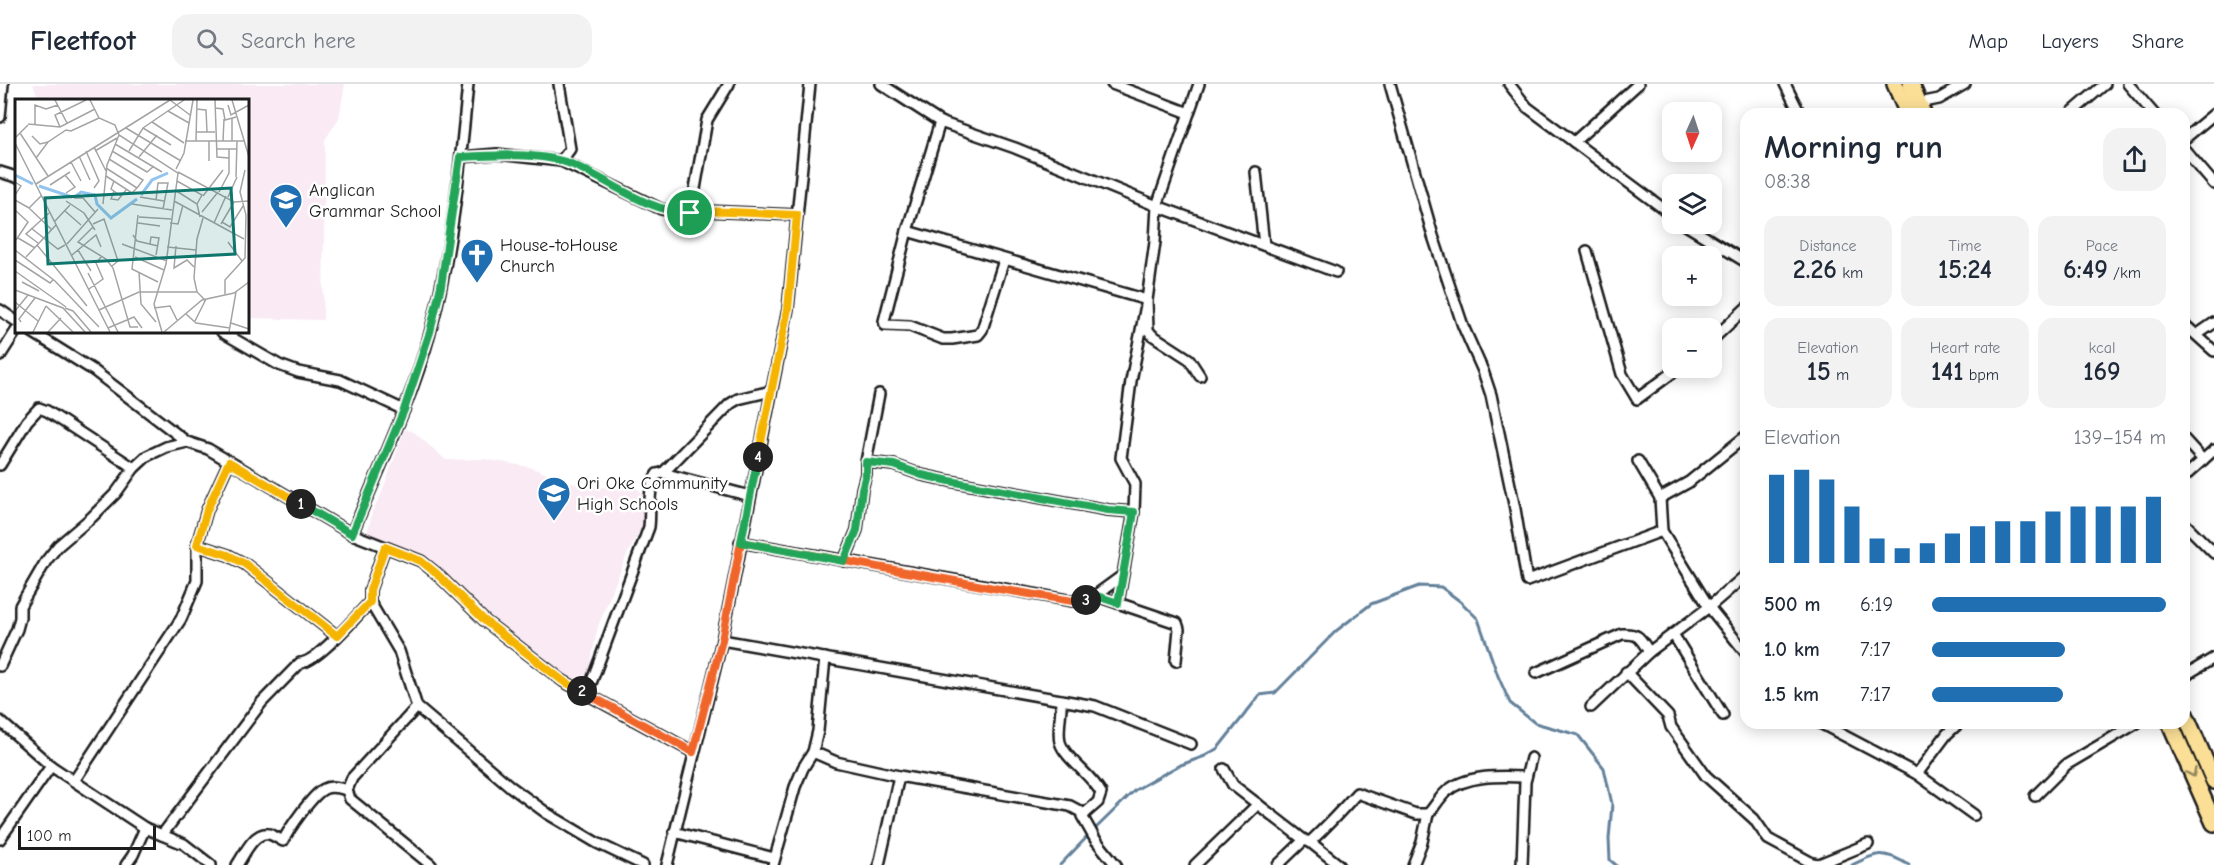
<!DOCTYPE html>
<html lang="en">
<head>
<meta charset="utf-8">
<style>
	body { margin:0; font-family:"Comic Neue",sans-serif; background:#f2f2f3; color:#1f2937; height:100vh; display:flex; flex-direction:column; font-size:22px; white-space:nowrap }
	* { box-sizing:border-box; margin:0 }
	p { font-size:20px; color:#747a83 }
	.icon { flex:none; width:33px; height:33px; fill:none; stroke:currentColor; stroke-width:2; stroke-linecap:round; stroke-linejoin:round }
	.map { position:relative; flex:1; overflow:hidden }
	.sheet { position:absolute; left:1740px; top:24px; width:450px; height:621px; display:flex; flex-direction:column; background:#fff; border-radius:18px; box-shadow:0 3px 15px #0003 }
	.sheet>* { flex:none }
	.needle { width:39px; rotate:183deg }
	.controls { position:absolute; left:1662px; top:18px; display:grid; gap:12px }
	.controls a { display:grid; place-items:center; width:60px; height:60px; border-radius:12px; background:#fff; box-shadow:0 3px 15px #0003; font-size:30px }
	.scale { position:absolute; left:18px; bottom:15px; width:138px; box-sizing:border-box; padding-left:6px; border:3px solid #1c1c1c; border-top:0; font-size:16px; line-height:21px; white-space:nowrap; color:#1c1c1c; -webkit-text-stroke:4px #fff; paint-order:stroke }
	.pin { position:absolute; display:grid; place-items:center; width:51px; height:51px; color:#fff; margin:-26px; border:3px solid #fff; border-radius:50%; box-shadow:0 2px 6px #0007 }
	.km { position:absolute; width:30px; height:30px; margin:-15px; border-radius:50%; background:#222; color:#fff; font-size:16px; line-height:30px; text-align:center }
	.round { display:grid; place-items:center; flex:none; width:63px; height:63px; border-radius:18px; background:#f2f2f3 }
	.overview { display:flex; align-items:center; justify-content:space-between; height:102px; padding:0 24px }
	h1 { font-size:33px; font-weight:700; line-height:45px }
	.metrics { display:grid; grid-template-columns:repeat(3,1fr); gap:9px; height:102px; padding:6px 24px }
	.metrics div { display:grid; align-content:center; border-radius:15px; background:#f2f2f3; text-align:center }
	.metrics b { font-size:26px; font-weight:700 }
	.metrics small { font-size:16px; font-weight:400 }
	.metrics p { font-size:16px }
	.chart { height:168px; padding:12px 24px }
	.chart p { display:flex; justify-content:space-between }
	.chart svg { width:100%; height:108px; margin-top:6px; stroke:#1f6fb2; stroke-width:6 }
	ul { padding:0 24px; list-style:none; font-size:20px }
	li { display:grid; grid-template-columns:96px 72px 1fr; align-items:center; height:45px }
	li i { height:15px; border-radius:8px; background:#1f6fb2 }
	header { display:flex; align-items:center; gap:36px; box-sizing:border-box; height:84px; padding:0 30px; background:#fff; border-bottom:2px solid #e0e1e3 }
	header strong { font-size:28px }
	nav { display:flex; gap:33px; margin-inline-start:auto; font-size:21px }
	.search { width:420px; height:54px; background:#f2f2f3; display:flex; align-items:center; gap:15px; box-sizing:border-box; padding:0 21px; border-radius:18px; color:#747a83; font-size:22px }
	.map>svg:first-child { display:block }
</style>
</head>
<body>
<header>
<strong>Fleetfoot</strong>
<div class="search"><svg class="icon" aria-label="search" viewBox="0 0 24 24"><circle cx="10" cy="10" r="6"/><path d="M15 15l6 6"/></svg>Search here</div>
<nav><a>Map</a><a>Layers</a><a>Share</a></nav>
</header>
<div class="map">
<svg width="2214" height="781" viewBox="0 0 2214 781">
	<rect width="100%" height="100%" fill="#fff"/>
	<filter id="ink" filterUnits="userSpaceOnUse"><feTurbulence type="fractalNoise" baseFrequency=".0167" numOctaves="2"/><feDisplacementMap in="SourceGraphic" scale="12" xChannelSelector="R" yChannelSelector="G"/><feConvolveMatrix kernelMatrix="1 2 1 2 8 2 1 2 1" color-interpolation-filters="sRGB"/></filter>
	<g filter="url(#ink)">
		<g fill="#f9eaf4">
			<polygon points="33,0 345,0 339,34 325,56 323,236 248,234 248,16 31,16 37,10"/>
			<polygon points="405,345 414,348 446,376 485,375 529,383 580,402 638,405 645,412 643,440 626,473 598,542 589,587 582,604 477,522 445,492 411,471 367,451 372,428 381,411"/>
		</g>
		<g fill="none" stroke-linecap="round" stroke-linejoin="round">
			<g stroke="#63819a" stroke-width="3">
				<polyline points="1094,746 1135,706 1178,682 1205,672 1218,664 1260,611 1275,609 1336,547 1371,520 1419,502 1441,503 1461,518 1478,535 1498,592 1510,619 1535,639 1578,651 1604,684 1612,720 1609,755 1610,776 1616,781"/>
				<polyline points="1060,781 1089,751"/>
				<path d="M1852,781C1879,768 1883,766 1909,781"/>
			</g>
			<g stroke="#1c1c1c" stroke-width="14">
				<g id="minor">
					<polyline points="559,0 570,65 561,77"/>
					<polyline points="881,0 940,38 1015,64 1157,122 1336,188"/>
					<polyline points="1112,0 1189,29"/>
					<polyline points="1390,0 1433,152 1463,242 1483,287 1491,311 1515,425 1527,497 1662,447"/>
					<polyline points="1509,0 1527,23 1672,131"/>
					<polyline points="1785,0 1800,30"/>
					<polyline points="2128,0 2154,30"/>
					<polyline points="1919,19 1939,15 1965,0"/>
					<polyline points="2070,30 2105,0"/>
					<polyline points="0,33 3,0"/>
					<polyline points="940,38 907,147 884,237 885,241 910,242 943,255 952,255 978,251 982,246 1004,176"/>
					<polyline points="2184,55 2214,30"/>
					<polyline points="1574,58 1638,0"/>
					<polyline points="2184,65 2214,100"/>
					<polyline points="461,73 497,70 561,77 661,125 676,128 705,127 797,131"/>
					<polyline points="0,88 16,93"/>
					<polyline points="1256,88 1264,161"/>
					<polyline points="690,129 696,119 695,105 707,36 729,0"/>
					<polyline points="1684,140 1746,178"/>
					<polyline points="907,147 1147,216 1148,246 1152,251 1189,275 1200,292"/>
					<polyline points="1587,167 1622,290 1637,315 1679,284"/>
					<polyline points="0,226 16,237"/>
					<polyline points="2184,240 2214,267"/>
					<polyline points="32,248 93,286 187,358 208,365 352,450 421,477 436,489 485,537 563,597 693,668"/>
					<polyline points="222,248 279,281 298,288 340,296 404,326"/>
					<polyline points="2198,250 2214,239"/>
					<polyline points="1712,256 1746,224"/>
					<polyline points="0,272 16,247"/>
					<polyline points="2184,355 2203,376"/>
					<polyline points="1638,377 1660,414 1662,447 1709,523 1746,569"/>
					<polyline points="866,378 894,381 922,391 950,397 1108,426 1134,428"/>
					<polyline points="0,381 27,337 39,324 47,327 134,384"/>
					<polyline points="663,389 730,320 738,315 771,307"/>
					<polyline points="2184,393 2214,366"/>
					<polyline points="1660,414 1689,398 1746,352"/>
					<polyline points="2184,439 2214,469"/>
					<path d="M352,450C379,384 411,318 430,249C452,168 460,83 468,0"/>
					<polyline points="740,458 1073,517 1089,516 1122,492"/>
					<polyline points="197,461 228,471 245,480 337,552"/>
					<polyline points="385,463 370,506 370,518 399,567 417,623 511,703 548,730 597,759 643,781"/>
					<polyline points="844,477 857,446 862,405 866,390 866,378 879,310"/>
					<polyline points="1097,512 1177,539 1179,545 1176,577"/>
					<polyline points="1118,519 1134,428 1135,400 1121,374 1131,297 1147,216 1155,158 1157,122 1199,0"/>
					<polyline points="1673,550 1723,631"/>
					<polyline points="722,556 1095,622 1191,660"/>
					<polyline points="0,582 17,545 20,534 20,522 46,477 58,462 92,433 116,409 134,384 147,372 166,363 187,358"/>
					<polyline points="1626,588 1668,632 1671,643 1706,692 1754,735 1768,755 1812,779 1819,780 1868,760"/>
					<path d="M1536,589L1622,550C1639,549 1640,554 1649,568"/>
					<polyline points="2184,592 2214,574"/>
					<path d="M587,610L649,443C651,427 647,404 657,390L663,389L750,412"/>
					<path d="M1061,616C1062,628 1057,647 1060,658C1065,675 1092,691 1101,709L1098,718L1082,732L1095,755L1116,781"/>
					<polyline points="417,623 352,694 347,706 350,715 431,781"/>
					<polyline points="1591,623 1649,568 1709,523 1746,491"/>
					<polyline points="0,637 51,682 145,744 184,760 211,781"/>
					<polyline points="1820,639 1917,690 1974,731"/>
					<polyline points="813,668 836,678 899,692 1070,722 1085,730"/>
					<polyline points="1224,685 1233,701 1304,756"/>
					<polyline points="1917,690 1947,650 1959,639"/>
					<polyline points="74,697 181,535 197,497 197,461 207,426 229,378"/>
					<polyline points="2035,712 2066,681 2137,639"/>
					<path d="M1428,730C1434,724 1439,714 1446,708C1466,690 1502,692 1526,693"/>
					<polyline points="674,748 774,774"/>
					<path d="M162,751L262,618L300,579C317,579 357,531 370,518"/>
					<polyline points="0,755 51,682"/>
					<polyline points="1310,758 1339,781"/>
					<polyline points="126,781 133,771 145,744"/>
					<path d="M237,781C244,771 254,747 269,750C273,751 279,755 283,757C289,745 312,711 324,705C331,701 340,704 347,706"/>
					<polyline points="667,781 722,556 788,225 810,0"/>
					<polyline points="773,781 795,703 803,684 813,668 818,647 825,574"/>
					<polyline points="879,781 899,692"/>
					<polyline points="1195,781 1258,720"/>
					<path d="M1278,781L1304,756L1310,758C1327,742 1342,726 1357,709L1416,730H1428L1422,758L1413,781"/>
					<polyline points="1522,781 1525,698 1531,674"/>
				</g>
			</g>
			<g stroke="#1c1c1c" stroke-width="20">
				<g id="primary">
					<polyline points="1895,0 1908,30"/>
					<polyline points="1911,0 1923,30"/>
					<polyline points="2184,628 2214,697"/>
					<polyline points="2170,639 2214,739"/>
				</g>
			</g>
			<use href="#minor" stroke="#fff" stroke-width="9"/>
			<use href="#primary" stroke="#fbdf96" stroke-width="15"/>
		</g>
		<defs><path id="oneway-chevron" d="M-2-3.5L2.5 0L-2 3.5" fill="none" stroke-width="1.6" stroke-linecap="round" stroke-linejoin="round" transform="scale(1.5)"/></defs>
		<use stroke="#97875f" href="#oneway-chevron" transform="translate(2192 689) rotate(66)"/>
	</g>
	<g fill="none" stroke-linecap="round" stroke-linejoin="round" filter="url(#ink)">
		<g stroke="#fff" stroke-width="12">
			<path id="split-1" d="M301,420L352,450L404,326L430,248L441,202L460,73C493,71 540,68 571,80C610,96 646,128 690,129"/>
		</g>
		<g stroke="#fff" stroke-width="12">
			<polyline id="split-2" points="301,420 229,378 207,426 197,461 228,471 245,480 337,552 370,518 370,506 385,463 421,477 436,489 485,537 563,597 582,607"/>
		</g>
		<g stroke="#fff" stroke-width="12">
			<polyline id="split-3" points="582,607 693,668 722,556 741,458 999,505 1073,517 1086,516"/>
		</g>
		<g stroke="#fff" stroke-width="12">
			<polyline id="split-4" points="758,373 741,458 844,477 857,446 862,405 866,390 866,378 894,381 922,391 950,397 1108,426 1134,428 1118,519 1097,512 1086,516"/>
		</g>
		<g stroke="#fff" stroke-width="12">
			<polyline id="split-5" points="690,129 696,119 705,127 797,131 788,225 758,373"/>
		</g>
		<use href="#split-1" stroke="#22a559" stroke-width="8"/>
		<use href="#split-2" stroke="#f5b400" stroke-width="8"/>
		<use href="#split-3" stroke="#f0652b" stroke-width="8"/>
		<use href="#split-4" stroke="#22a559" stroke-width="8"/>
		<use href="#split-5" stroke="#f5b400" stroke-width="8"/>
	</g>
	<defs>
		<g id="university-pin" transform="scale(1.725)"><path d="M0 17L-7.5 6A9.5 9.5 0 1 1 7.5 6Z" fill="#1f6fb2" stroke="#fff"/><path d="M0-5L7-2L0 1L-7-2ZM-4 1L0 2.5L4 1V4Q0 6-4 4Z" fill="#fff"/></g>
		<g id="church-pin" transform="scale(1.725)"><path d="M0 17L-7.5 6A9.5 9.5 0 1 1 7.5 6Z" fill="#1f6fb2" stroke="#fff"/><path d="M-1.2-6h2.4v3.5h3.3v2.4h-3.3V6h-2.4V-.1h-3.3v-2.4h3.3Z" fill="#fff"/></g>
	</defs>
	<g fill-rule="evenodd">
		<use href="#university-pin" x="286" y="116"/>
		<use href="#church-pin" x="477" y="171"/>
		<use href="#university-pin" x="554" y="409"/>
	</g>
	<g text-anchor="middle" stroke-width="5" stroke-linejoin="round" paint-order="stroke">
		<g font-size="18" fill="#1c1c1c" stroke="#fff" text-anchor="start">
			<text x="309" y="112">Anglican<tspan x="309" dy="21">Grammar School</tspan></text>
			<text x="500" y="167">House-toHouse<tspan x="500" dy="21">Church</tspan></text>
			<text x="577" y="405">Ori Oke Community<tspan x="577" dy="21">High Schools</tspan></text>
		</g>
	</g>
	<g transform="translate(15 15)">
		<rect width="234" height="234" fill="#fff"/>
		<path fill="none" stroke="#92c4ee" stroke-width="3" d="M0,76L18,85M24,87L57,98M126,96L137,81L153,74M61,97L66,93L80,96L82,105L96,119L122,100"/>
		<path fill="none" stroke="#a4a4a4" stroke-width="1.5" d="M40,1L52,24M75,1L84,19L100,26L104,36L163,74L151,165L139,205L147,233M155,1L175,16M200,1L202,58L214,59M217,1L234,58M213,6L216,16L234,6M200,9L208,10L210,21L221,18M181,10L191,11L192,33M153,12L174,24M217,19V42M137,23L169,44M13,25L45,28L80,10M20,25V6L31,10L43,6M45,28L40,16L71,1M111,29L166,62M128,29L156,46M182,33H200M5,34L33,77M17,37L25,45L33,43M0,39L13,26M170,42H229M181,42L182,1M194,42V62M208,42L209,20M0,44L95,233M100,45L147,73M79,48L91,72M201,50H222M71,52L84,82L79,89M80,52L102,39M97,52L132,73L139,67M114,52L128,29L169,1M64,57L75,81M124,58L142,36M21,59L33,43L51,31L56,32L84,19M94,60L128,81L122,89M56,63L66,82M161,70L169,54L178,1M163,73L219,103L234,102M50,76L60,88L51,94M91,77L117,94L122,89L91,69M221,78L222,42M99,82L96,90L106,97M162,82L187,96L182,105M0,83L6,87L0,96M21,85L155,1M35,86L55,73M160,91L182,105L185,118M99,92L96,100L103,101L111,91M204,93L214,74V50M188,97L208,71M125,98L149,102M213,98L222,78M59,99H68L80,113M0,101L14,109L26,97M141,101L143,84H153L148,110M51,102L69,114L80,131M159,102L229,140M88,105L92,66L104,36M117,105L157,111M14,109L36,130M0,111L13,123L1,141M50,112L66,126M187,113L203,93M123,116L117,170L143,183M124,118L156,120M188,119L182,140L179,179L182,193L189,200M40,122L55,106M207,123L215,128L228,107M123,124L145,127M155,124L163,125L168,106M199,124L211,97M78,125L89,120L103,162L97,167M206,125L219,103M78,128L63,143L91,160L98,169L115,228H123M16,129L43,150L50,146M118,136L122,142L143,147M3,139L20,149M213,143L227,162M23,144L11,135L34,114M52,145L83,110M107,145L152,162M135,145L136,138L144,139L141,156M22,146L72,207M161,147L159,169L172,161L179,168M152,148L181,151M0,151L40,182L84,228M63,151L76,172M57,156L81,136L86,148M11,158L41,126M120,158L149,171M0,161L35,184L38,181M0,172L51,208M124,173L126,205L141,223M73,174L103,233M7,183L24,192M74,190L88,180L81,164L87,157M0,191L48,209L70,233M210,195V181L230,159L231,116L225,93L230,71M0,203L23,222M31,207L58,233M50,209L58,212L76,233M139,209L155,207L162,221M84,211L124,193H182M0,212L13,196M171,215L181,224L215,229M180,222L191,200M6,223L4,220L20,199M216,224L234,230M93,229L119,218L127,229M18,233L31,207M33,233L46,219M149,233L187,201L219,194L234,183M214,233L221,193"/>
		<path fill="#0f766e" fill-opacity="0.15" stroke="#0f766e" stroke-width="3" d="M216,89L220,155L33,165L30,99Z"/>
		<rect width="234" height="234" fill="none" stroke="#1c1c1c" stroke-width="3"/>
	</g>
</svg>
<div class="controls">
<a><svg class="needle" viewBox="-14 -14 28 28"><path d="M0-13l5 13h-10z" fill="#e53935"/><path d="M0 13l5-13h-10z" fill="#747a83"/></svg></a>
<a><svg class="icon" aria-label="layers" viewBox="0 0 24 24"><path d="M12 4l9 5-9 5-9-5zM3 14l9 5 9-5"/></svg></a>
<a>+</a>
<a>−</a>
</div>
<div class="scale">100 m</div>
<div class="pin" style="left:690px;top:129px;background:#1e9e55"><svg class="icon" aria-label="arrive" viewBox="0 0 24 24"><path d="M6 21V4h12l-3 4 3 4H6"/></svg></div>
<b class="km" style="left:301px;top:420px">1</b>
<b class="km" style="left:582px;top:607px">2</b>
<b class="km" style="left:1086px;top:516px">3</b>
<b class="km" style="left:758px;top:373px">4</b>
<section class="sheet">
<div class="overview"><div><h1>Morning run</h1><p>08:38</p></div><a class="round"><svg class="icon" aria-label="share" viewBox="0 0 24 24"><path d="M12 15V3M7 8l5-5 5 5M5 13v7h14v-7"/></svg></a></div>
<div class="metrics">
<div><p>Distance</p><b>2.26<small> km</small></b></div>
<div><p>Time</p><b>15:24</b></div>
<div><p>Pace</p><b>6:49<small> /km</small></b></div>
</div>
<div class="metrics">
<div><p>Elevation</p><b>15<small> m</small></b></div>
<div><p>Heart rate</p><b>141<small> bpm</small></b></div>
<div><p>kcal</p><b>169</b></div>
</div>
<div class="chart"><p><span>Elevation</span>139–154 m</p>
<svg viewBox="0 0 160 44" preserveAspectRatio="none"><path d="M5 44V8M15 44V6M25 44V10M35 44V21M45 44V34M55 44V38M65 44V36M75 44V32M85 44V29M95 44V27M105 44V27M115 44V23M125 44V21M135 44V21M145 44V21M155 44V17"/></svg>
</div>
<ul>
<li><b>500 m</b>6:19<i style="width:100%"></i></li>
<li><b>1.0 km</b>7:17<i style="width:57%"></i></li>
<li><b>1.5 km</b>7:17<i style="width:56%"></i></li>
</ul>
</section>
</div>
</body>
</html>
